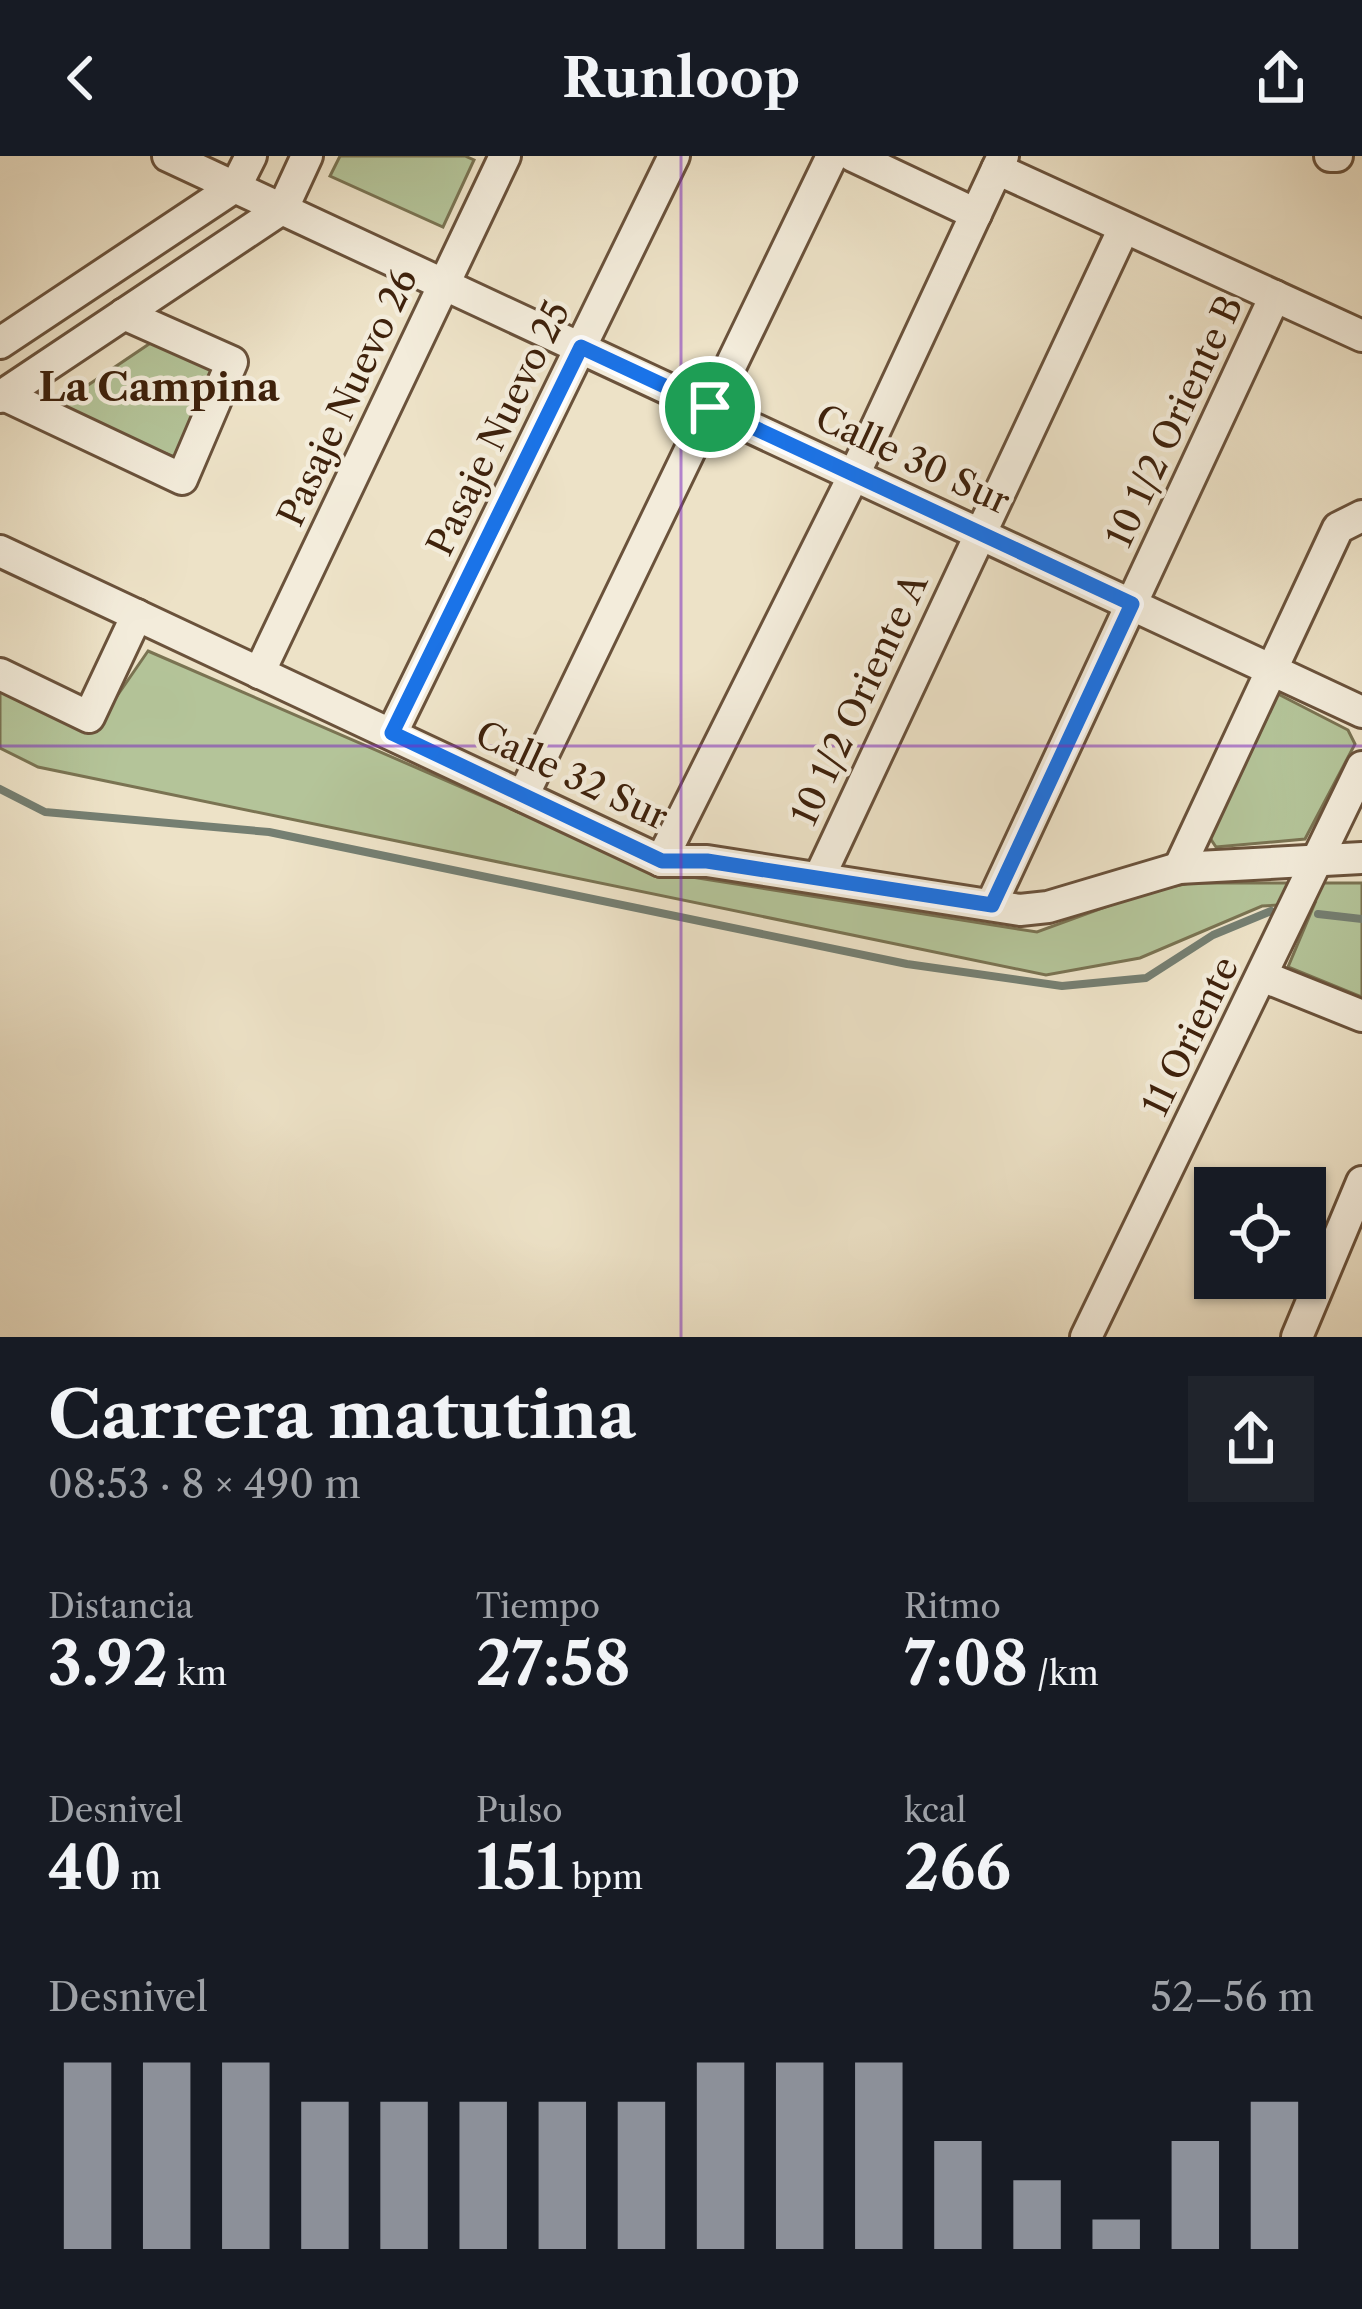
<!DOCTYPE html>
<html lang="es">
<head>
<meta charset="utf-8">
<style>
	body { margin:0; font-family:"Libre Caslon Text",serif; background:#20242c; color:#f1f3f6; height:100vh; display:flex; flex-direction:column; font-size:45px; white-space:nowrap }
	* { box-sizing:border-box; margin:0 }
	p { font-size:39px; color:#9ea1a6 }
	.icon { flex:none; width:66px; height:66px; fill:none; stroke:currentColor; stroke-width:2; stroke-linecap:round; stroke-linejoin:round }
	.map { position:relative; height:1181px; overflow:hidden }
	.drawer { display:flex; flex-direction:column; background:#171b24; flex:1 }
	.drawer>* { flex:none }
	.fabs { position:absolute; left:1194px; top:1011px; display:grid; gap:24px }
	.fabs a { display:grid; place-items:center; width:132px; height:132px; border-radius:0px; background:#171b24; box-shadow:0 3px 9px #0004; font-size:60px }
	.pin { position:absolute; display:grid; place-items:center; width:102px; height:102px; color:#fff; margin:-51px; border:6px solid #fff; border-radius:50%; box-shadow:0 3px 12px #0007 }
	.round { display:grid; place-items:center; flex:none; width:126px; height:126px; border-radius:0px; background:#20242c }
	.summary { display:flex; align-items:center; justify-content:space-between; height:204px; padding:0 48px }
	h1 { font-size:66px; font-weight:700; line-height:90px }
	.metrics { display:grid; grid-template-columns:repeat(3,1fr); gap:18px; height:204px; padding:12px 48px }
	.metrics div { display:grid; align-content:center }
	.metrics b { font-size:60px; font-weight:700 }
	.metrics small { font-size:33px; font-weight:400 }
	.metrics p { font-size:33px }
	.chart { height:336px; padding:24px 48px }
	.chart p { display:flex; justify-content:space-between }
	.chart svg { width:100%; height:216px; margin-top:12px; stroke:#8c9099; stroke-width:6 }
	header { display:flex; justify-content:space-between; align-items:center; height:156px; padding:0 48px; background:#171b24; font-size:54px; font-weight:700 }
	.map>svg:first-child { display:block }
</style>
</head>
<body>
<header><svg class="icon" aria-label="back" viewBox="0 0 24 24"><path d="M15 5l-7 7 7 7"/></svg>Runloop<svg class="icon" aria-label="share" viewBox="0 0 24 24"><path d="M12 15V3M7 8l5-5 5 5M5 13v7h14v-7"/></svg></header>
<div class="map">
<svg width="1362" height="1181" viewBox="0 0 1362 1181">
	<rect width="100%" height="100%" fill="#ede2c7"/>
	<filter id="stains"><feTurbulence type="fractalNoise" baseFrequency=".00167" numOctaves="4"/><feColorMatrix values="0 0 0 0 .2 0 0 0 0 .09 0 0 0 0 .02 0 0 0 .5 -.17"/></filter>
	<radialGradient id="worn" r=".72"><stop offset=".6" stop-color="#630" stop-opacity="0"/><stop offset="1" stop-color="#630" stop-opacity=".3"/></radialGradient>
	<g fill="#b4c499" stroke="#7a7352" stroke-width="3">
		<polygon points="340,0 465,0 474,4 443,71 330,20"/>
		<polygon points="155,184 216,209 174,301 54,252"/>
		<polygon points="148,495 654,715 1037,776 1146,736 1190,727 1362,727 1362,841 1288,811 1315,747 1262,750 1140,802 1046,819 38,611 0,592 0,533 95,572"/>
		<polygon points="1278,538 1348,574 1355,588 1305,683 1216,691 1210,682"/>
	</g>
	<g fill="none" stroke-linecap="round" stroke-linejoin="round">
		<g stroke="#757f72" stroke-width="8">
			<polyline points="0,633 45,656 269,676 907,808 1062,830 1146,822 1213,779 1271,755"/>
			<polyline points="1318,758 1362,763"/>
		</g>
		<g stroke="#6a523b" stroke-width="36">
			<g id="minor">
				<polyline points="168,0 1362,556"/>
				<polyline points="853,0 976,58"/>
				<polyline points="1330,0 1337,0"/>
				<polyline points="997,13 1362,180"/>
				<polyline points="0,187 236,30 251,0"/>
				<polyline points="4,239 182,323 232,206 124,158"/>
				<polyline points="0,241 283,52 307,0"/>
				<polyline points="0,395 661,705 707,705 1020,754 1048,751 1179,712 1362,702"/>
				<polyline points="259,517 505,0"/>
				<polyline points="0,518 89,561 137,459"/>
				<polyline points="392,577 674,0"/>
				<polyline points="523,640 832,0"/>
				<polyline points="661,705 854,319 1003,0"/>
				<polyline points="1179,712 1338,372 1362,360"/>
				<polyline points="819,722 1124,72"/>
				<polyline points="991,749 1275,140"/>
				<polyline points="1262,820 1362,860"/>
				<polyline points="1086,1181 1362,611"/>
				<polyline points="1297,1181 1362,1026"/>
			</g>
		</g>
		<use href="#minor" stroke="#f3ecdb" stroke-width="30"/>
	</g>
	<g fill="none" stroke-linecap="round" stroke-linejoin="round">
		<g stroke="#fff" stroke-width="24">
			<polygon id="route" points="581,191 1132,448 992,749 707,705 662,705 392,577"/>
		</g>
		<use href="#route" stroke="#1a73e8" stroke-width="15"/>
	</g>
	<path fill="none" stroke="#7b2cbf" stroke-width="3" stroke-opacity="0.55" d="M681,0V1181M0,590H1362"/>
	<g text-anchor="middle" stroke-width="9" stroke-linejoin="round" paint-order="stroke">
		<g font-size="36" fill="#3f220c" stroke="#f3ecdb">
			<text transform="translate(347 241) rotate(-65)" y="13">Pasaje Nuevo 26</text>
			<text transform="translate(1174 265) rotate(-65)" y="13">10 1/2 Oriente B</text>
			<text transform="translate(498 272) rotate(-64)" y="13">Pasaje Nuevo 25</text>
			<text transform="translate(913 303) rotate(25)" y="13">Calle 30 Sur</text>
			<text transform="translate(859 543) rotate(-65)" y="13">10 1/2 Oriente A</text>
			<text transform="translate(572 619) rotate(25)" y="13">Calle 32 Sur</text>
			<text transform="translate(1190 880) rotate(-64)" y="13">11 Oriente</text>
		</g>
		<g font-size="39" font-weight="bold" fill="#3f220c" stroke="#f3ecdb">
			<text x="159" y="245">La Campina</text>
		</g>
	</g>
	<rect width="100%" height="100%" filter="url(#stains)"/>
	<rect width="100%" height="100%" fill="url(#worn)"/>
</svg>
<div class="fabs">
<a><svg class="icon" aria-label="locate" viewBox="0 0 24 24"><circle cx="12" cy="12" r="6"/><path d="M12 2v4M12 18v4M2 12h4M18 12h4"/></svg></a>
</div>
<div class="pin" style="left:710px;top:251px;background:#1e9e55"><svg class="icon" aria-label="arrive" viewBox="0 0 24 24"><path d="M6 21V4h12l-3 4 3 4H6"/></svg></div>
</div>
<section class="drawer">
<div class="summary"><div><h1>Carrera matutina</h1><p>08:53 · 8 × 490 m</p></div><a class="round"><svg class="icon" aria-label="share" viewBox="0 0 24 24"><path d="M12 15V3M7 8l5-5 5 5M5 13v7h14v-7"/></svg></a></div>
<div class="metrics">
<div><p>Distancia</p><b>3.92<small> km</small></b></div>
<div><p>Tiempo</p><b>27:58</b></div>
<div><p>Ritmo</p><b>7:08<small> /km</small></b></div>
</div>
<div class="metrics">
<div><p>Desnivel</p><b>40<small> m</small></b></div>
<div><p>Pulso</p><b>151<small> bpm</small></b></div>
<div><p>kcal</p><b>266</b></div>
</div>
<div class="chart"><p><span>Desnivel</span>52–56 m</p>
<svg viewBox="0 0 160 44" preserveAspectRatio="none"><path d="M5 44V6M15 44V6M25 44V6M35 44V14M45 44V14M55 44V14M65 44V14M75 44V14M85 44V6M95 44V6M105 44V6M115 44V22M125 44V30M135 44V38M145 44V22M155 44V14"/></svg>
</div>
</section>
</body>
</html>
